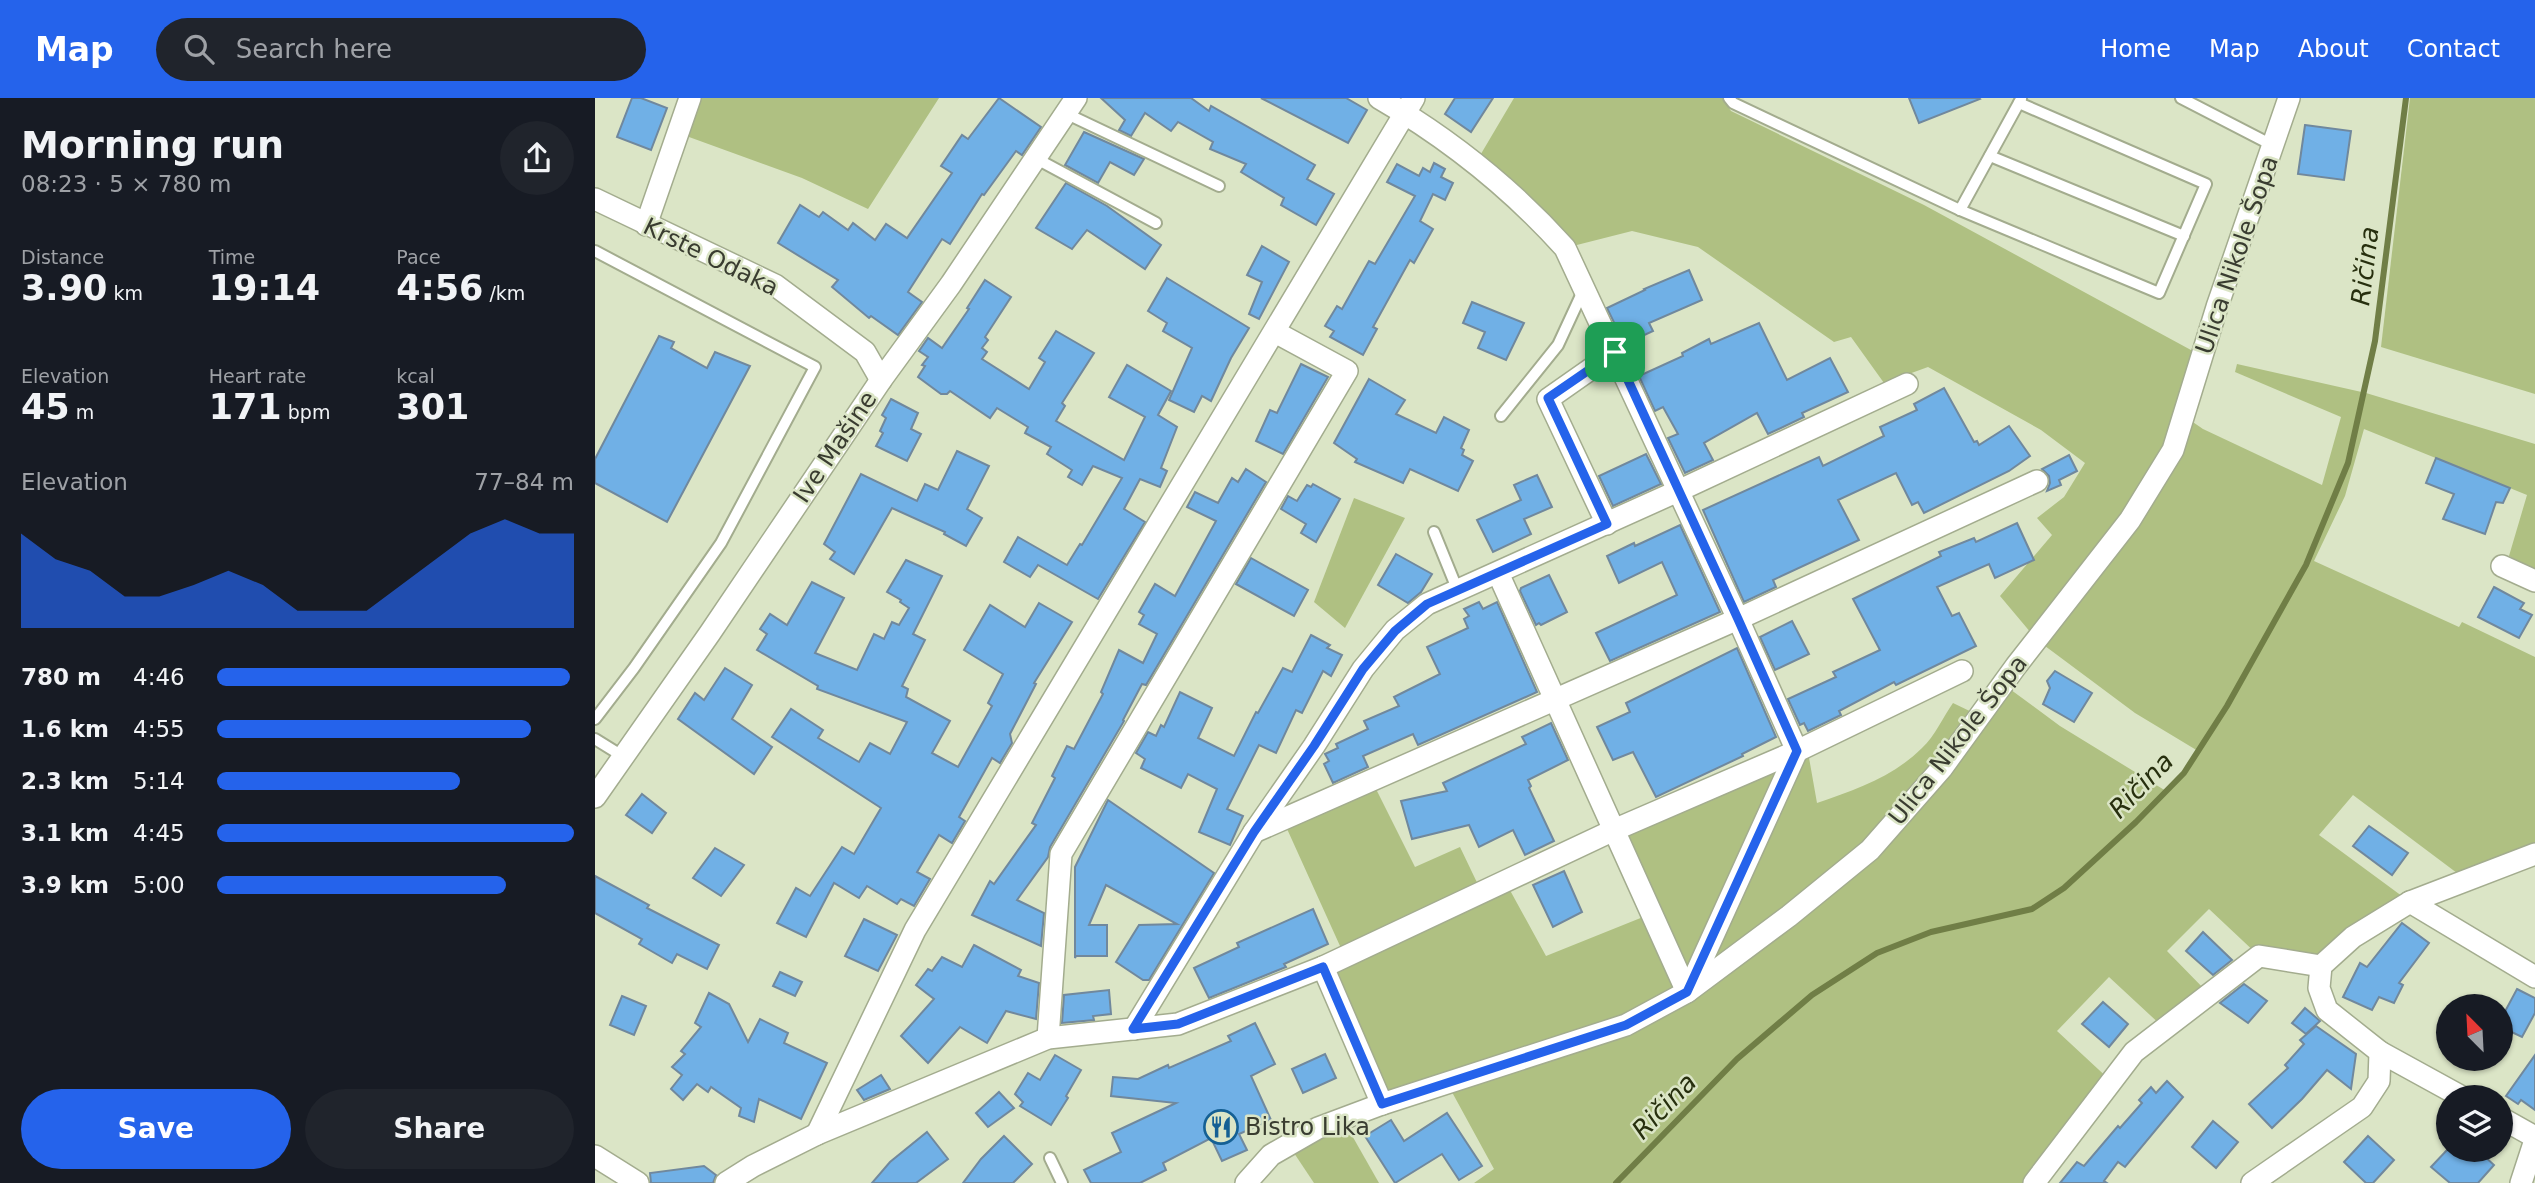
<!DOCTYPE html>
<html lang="en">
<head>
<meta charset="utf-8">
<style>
	body { margin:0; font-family:"DejaVu Sans",sans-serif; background:#20242c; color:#f1f3f6; height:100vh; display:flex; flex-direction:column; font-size:26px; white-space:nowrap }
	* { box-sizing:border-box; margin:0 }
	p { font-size:23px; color:#9ea1a6 }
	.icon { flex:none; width:38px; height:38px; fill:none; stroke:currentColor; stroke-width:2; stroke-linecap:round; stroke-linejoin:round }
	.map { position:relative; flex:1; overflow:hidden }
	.side { display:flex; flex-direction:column; background:#171b24; width:595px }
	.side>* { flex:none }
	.needle { width:46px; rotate:336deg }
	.controls { position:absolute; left:1841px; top:896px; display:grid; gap:14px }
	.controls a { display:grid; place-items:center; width:77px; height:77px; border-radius:50%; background:#171b24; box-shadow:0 2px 5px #0004; font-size:35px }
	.pin { position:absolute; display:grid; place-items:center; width:60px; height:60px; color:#fff; margin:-30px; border-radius:14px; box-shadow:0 4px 10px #0006 }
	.round { display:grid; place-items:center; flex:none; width:74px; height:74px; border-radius:37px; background:#20242c }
	.head { display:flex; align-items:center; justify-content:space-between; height:119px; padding:0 21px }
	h1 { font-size:38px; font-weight:700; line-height:52px }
	.stats { display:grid; grid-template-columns:repeat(3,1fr); gap:10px; height:119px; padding:7px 21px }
	.stats div { display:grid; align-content:center }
	.stats b { font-size:35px; font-weight:700 }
	.stats small { font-size:19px; font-weight:400 }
	.stats p { font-size:19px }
	.chart { height:196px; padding:14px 21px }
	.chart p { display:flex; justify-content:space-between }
	.chart svg { width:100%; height:126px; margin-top:7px; fill:#2563eb; opacity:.7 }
	.action { display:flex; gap:14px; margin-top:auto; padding:14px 21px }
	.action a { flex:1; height:80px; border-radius:42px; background:#2563eb; color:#fff; font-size:28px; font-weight:700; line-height:80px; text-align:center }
	.action a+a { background:#20242c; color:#f1f3f6 }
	ul { padding:0 21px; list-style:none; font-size:23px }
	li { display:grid; grid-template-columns:112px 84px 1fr; align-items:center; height:52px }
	li i { height:18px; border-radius:9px; background:#2563eb }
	header { display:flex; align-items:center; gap:42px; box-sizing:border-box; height:98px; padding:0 35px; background:#2563eb; color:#fff }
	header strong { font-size:33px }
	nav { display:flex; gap:38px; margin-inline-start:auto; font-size:24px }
	.search { width:490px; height:63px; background:#20242c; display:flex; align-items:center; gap:18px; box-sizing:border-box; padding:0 24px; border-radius:38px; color:#9ea1a6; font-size:26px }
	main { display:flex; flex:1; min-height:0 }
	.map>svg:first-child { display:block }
</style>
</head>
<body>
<header>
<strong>Map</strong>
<div class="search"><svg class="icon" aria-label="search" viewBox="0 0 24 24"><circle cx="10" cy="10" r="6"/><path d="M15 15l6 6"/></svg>Search here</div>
<nav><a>Home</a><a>Map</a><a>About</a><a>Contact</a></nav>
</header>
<main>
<section class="side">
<div class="head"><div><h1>Morning run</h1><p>08:23 · 5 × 780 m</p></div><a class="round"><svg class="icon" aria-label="share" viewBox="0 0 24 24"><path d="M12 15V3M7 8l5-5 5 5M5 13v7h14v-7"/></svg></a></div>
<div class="stats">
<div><p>Distance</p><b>3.90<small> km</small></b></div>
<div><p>Time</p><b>19:14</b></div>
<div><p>Pace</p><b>4:56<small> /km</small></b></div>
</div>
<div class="stats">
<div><p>Elevation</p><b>45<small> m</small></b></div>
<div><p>Heart rate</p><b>171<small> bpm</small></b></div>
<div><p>kcal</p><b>301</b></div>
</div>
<div class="chart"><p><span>Elevation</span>77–84 m</p>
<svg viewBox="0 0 160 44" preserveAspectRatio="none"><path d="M0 44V11L10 20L20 24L30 33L40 33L50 29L60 24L70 29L80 38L90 38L100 38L110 29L120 20L130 11L140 6L150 11L160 11V44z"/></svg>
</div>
<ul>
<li><b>780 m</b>4:46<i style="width:99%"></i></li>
<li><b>1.6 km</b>4:55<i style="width:88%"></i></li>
<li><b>2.3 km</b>5:14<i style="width:68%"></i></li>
<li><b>3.1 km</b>4:45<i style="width:100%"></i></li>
<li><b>3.9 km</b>5:00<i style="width:81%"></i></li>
</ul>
<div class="action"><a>Save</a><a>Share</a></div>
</section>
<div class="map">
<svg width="1940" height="1085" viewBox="0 0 1940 1085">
	<rect width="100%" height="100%" fill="#dbe5c6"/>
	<g fill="#afc082">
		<polygon points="95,0 344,0 273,111 207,80 83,35"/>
		<path d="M919,0H1127L1136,13L1329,107L1607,258L1589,318L1608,331L1727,387L1746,319L1640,274L1642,266L1771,295L1940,346V473L1914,458L1932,397L1769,331L1750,398L1719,463L1864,529L1867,524L1940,559V756L1870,781L1758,697L1724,737L1815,804L1726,868L1664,858L1614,811L1572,853L1614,896L1569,930L1514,879L1462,933L1517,984L1439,1085H879L899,1071L852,985L787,1006L728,869L750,859L688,722L777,683L820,769L865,749L887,795L911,785L951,858L1058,815L1019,732L1213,654L1222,705C1260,692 1298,679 1327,650C1340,638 1348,619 1358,605L1385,618L1408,586L1465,628L1571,693L1589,675L1603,653L1540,615L1442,542L1405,498L1457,437L1442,420L1469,399L1490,365L1446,332L1333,269L1289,285L1256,239L1239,244L1103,149L1037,133L970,150L880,66Z"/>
		<polygon points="1815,0 1940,0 1940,296 1786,249"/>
		<polygon points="759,400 810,420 750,530 719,504"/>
		<polygon points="751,1027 784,1085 719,1085 699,1055"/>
	</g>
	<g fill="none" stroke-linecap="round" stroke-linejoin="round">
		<polyline stroke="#707e46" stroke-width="6" points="1021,1085 1142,961 1217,897 1282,855 1336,834 1437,811 1469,790 1541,724 1589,675 1632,608 1711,467 1753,365 1780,243 1811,0"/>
	</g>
	<g fill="#70b0e6" stroke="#70889d" stroke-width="2">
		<polygon points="37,0 46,0 72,10 56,52 22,39"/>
		<polygon points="404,0 446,29 427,57 421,53 389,97 387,96 355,146 347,141 313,194 327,204 303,237 276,218 274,220 237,189 243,182 183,145 205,107 224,119 228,114 253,132 258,125 280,142 291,126 312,140 357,75 346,68 367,37 373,41"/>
		<polygon points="506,0 596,0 614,13 616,8 720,67 712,81 739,96 721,127 686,107 689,100 646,74 651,66 615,51 618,44 583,24 576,33 550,15 536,38 524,32 530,22"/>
		<polygon points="666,0 751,0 772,12 753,45"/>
		<polygon points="860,0 898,0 876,34 850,16"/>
		<polygon points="1314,0 1384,0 1385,1 1324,25"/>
		<polygon points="1710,27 1756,33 1749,82 1703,76"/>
		<polygon points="489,34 549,61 539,77 515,64 503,85 470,67"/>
		<polygon points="839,65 850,71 846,79 858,85 850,102 838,96 825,123 838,131 819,165 815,162 778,229 782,231 768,257 735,239 739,233 730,228 742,208 747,211 774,163 780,166 820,98 792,84 802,66 824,78 828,70 835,74"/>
		<polygon points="471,85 512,108 566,147 550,171 492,132 477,151 441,130"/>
		<polygon points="667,148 694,164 664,221 654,216 667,184 652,177"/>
		<polygon points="1094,172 1107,202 1054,225 1058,233 1030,246 1029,245 1012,210 1050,192 1049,191"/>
		<polygon points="572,180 654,230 636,260 616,303 607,298 599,314 574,302 597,250 568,233 572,225 553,213"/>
		<polygon points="390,182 416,199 390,239 393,242 387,250 392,254 387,261 434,291 450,264 444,260 461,233 499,255 467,305 470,308 461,323 529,362 550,319 514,299 532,267 576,293 563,317 582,329 566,370 572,373 565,389 545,381 529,411 550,424 503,501 443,467 435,479 409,464 423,439 472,467 485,446 487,447 527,380 498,368 487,387 473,379 477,372 452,356 456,349 430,335 433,329 402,310 395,320 355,293 352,296 346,296 323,279 330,268 327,267 333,259 324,253 333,240 347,250 374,211 372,210"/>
		<polygon points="877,204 929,225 911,262 883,250 890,234 868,225"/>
		<polygon points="1164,225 1192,282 1235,260 1253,294 1207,315 1209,319 1173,336 1162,315 1109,345 1118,362 1090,375 1073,340 1083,336 1068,309 1060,313 1044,278 1088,258 1087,255 1114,241 1116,246"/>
		<polygon points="64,238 79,244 76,250 112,270 120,254 155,268 72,424 0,385 0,361"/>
		<polygon points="706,266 733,279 688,356 661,343 675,312 682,315"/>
		<polygon points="774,281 810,302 801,316 841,335 849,319 874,332 866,350 869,352 867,357 878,363 863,393 815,371 808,385 760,364 762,361 739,345"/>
		<polygon points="1349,290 1379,344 1382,343 1384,347 1414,328 1435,358 1414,373 1329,415 1323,404 1317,407 1301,375 1243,402 1264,442 1178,482 1181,489 1149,504 1108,412 1224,359 1228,368 1289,338 1285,329 1322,312 1319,306"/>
		<polygon points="296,301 323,315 316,331 326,336 312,363 281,348 288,335 285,333 291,320 287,317"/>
		<polygon points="362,353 394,368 372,411 387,420 371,448 349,436 350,434 297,410 259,476 235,461 240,454 229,446 266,376 322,403 330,386 343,392"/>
		<polygon points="1051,356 1066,386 1018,408 1004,378"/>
		<polygon points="1474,357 1482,373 1464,382 1466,387 1452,393 1455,385 1454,378 1447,371"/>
		<polygon points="1841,360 1915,390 1908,405 1901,404 1890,436 1848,421 1859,396 1831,385"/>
		<polygon points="651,371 671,384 551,587 547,586 528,622 529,623 455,749 453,759 422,802 449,815 446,848 377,817 395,783 399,786 441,727 437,725 460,680 457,678 472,648 479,651 508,596 506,594 524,552 548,565 562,536 544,526 549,517 544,514 560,486 580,498 621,423 592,409 600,394 623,405 637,380 643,384"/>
		<polygon points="942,377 957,409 929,421 936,436 898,454 882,422 926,402 919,387"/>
		<polygon points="718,386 745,401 721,444 706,435 711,426 686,411 693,398 702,403 712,387 716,389"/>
		<polygon points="1422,425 1439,462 1400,480 1394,466 1342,489 1357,518 1364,515 1381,548 1301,587 1299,584 1244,613 1246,617 1213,633 1209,625 1205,627 1193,601 1241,579 1238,574 1285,552 1258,501 1346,458 1344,454 1379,440 1381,444"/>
		<polygon points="1085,427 1125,514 1015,563 1001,535 1082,497 1067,464 1024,485 1012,458 1039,445 1040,448"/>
		<polygon points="801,456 837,476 826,494 813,505 783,487"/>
		<polygon points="656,460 713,492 699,518 641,486"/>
		<polygon points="311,462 347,478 318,536 330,542 307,588 313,591 311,599 355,623 337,655 363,669 397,608 393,605 408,576 369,552 395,507 430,529 444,505 477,524 439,585 441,586 415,636 417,645 405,665 397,660 364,719 370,723 357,745 344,737 322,774 335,781 319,808 306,801 302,806 272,788 264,800 239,785 211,839 182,825 201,790 215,798 247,749 259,756 286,710 177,639 196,611 228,632 223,640 264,664 275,645 295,656 312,624 222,591 223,588 162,552 172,536 165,531 175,516 192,527 217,484 249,500 220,555 262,572 279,536 289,541 297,524 304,527 314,510 305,504 306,502 292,494"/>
		<polygon points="954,477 972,514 946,527 944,525 941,527 925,493 926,490"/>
		<polygon points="1899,489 1929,505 1925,511 1937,517 1924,540 1883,519"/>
		<polygon points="884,504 888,511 902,504 942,594 823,647 818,636 768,658 773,669 738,685 729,666 734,663 730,656 743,650 741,646 773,631 769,623 804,608 799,599 845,576 832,549 873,530 869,521 874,518 869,511"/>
		<polygon points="1197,523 1214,556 1180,572 1165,539"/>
		<polygon points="716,537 735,547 732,550 747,557 736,578 728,573 707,615 701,612 681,655 664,647 632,711 648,718 635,747 604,734 622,691 593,676 586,690 546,670 550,661 541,655 553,634 561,638 566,627 569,629 585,594 617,610 603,640 639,658 661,614 663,615 688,570 697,574"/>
		<polygon points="1142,550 1181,639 1147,656 1148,658 1061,699 1038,654 1018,662 1002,629 1035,614 1031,605"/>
		<polygon points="130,570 157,587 137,621 177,649 159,676 83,621 100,595 109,602"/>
		<polygon points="1460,573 1497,595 1479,624 1448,606 1455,590 1452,583"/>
		<polygon points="956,625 973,662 933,682 936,688 934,690 959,743 930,757 918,732 884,749 874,727 817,741 806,703 852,693 848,685 931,646 927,639"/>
		<polygon points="47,696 71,715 57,735 31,717"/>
		<polygon points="513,702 619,775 554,882 548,882 521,864 544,827 582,826 511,787 494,827 512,827 512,858 481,858 480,860 480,769"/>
		<polygon points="1774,728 1813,755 1797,777 1758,748"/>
		<polygon points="120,750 149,767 126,798 98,780"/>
		<polygon points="969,773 987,814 958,829 938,787"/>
		<polygon points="0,778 54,807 52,810 124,847 112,871 82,856 77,865 44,846 47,841 0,815"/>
		<polygon points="718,811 733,846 689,866 691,869 614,900 599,870 644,849 642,845"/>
		<polygon points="269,821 302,837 283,873 250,858"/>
		<polygon points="1807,825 1834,845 1804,885 1808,887 1799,905 1784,899 1777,912 1748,899 1765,865 1772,869"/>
		<polygon points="1608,834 1637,862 1618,877 1591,853"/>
		<polygon points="379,847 426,872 423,878 444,885 441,921 411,913 392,945 365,929 333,965 306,938 339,901 321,887 333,871 337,873 347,859 367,869"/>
		<polygon points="185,874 207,884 200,898 178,888"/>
		<polygon points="1649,886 1672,903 1653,925 1625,905"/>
		<polygon points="1922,891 1940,900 1940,915 1927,939 1906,929 1906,921"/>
		<polygon points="514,892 516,916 498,918 499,922 467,925 469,897"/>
		<polygon points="114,895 134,906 153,944 165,921 193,935 189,945 232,965 206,1021 164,1001 159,1024 144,1018 146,1010 116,989 113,994 102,986 88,1002 76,991 87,977 77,969 90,956 86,953 106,929 100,925"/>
		<polygon points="27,898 51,908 39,937 15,927"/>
		<polygon points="1508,904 1533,926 1514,949 1487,926"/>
		<polygon points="1710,910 1725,923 1711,936 1697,925"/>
		<polygon points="660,925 680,966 656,978 676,1022 644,1036 652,1052 627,1063 616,1040 568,1065 571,1072 545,1085 496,1085 489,1072 526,1054 517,1035 581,1005 516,998 518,979 543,981 573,967 574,970 636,943 633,938"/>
		<polygon points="1721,928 1761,956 1756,991 1732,972 1707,1001 1677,1030 1654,1006 1693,970 1690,967 1709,946 1705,942"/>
		<polygon points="730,956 741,980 708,995 697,971"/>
		<polygon points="460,957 486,972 471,998 473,1000 456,1027 425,1008 428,1004 420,996 433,975 445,982"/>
		<polygon points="1940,957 1940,1012 1926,1002 1923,1006 1911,998"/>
		<polygon points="286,977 295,991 269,1002 262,992"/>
		<polygon points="1572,983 1588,999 1530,1069 1523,1064 1509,1083 1512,1085 1465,1085 1482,1064 1489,1068 1523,1028 1525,1030 1547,1005 1544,1002 1556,989 1561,995"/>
		<polygon points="404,994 419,1010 393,1029 381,1015"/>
		<polygon points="852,1015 887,1068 864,1082 847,1056 800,1085 770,1038 796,1022 809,1043"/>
		<polygon points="1618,1023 1643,1044 1621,1070 1597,1049"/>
		<polygon points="332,1034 353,1061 321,1085 277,1085 295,1064"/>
		<polygon points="409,1038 437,1066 418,1085 368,1085 386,1061"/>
		<polygon points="1773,1038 1799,1062 1778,1085 1771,1085 1749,1064"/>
		<polygon points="1852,1052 1868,1052 1880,1062 1887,1056 1899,1067 1883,1085 1855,1085 1836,1069"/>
		<polygon points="109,1068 121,1077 118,1085 56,1085 55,1075"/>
	</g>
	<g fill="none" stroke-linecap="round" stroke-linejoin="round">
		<g stroke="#a3ac8e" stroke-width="14">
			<g id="service">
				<polyline points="1134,0 1138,5 1365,112 1564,195 1611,86 1424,5"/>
				<polyline points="1586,0 1679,48"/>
				<polyline points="470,15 624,88"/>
				<polyline points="1395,58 1589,138"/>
				<polyline points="440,60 561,125"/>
				<polyline points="1365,112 1426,1"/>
				<polyline points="0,153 220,269 126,445 39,570 0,621"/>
				<polyline points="906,318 963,247 988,193"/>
				<polyline points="839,434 863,493"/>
				<polyline points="0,641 29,659"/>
				<polyline points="455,1060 467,1085"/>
			</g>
		</g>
		<g stroke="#a3ac8e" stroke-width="24">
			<g id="minor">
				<path d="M784,0C853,40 917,91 970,150L1143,521L1202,653"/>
				<polyline points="0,101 180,187 270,254 286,282"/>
				<polyline points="51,127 95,0"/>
				<polyline points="1012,426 953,301 1020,254"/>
				<polyline points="1907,468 1940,483"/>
				<polyline points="903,475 1092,894"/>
				<polyline points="0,699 115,535 286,282 356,186 481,0"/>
				<polyline points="659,734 1143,521 1442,383"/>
				<polyline points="1815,804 1940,879"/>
				<polyline points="728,869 787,1006"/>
				<polyline points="1093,893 1202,653"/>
				<polyline points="539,931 659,734 719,648 768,571 800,532 832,506 1083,393 1312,286"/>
				<polyline points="453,940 466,756 752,273 680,234"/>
				<polyline points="1785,954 1867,999"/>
				<polyline points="1906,1020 1940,1039"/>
				<polyline points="222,1036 320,832 819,0"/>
				<polyline points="0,1058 43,1085"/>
				<polyline points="131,1085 158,1068 222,1036 453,940 583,926 728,869 1019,732 1202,653 1367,573"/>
				<polyline points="651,1085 676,1057 723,1030 787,1006 1031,927 1092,894 1194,818 1275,752 1347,670 1421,568 1535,422 1578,352 1622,209 1694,0"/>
				<polyline points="1439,1085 1539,954 1664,858 1726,868"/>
				<polyline points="1657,1085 1767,1009 1784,983 1785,954 1732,912 1724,890 1726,868 1758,839 1815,804 1940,756"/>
				<polyline points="1926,1085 1940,1042"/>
			</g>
		</g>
		<use href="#service" stroke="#fff" stroke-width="10"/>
		<use href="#minor" stroke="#fff" stroke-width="21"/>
	</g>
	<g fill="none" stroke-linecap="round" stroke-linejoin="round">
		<g stroke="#fff" stroke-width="14">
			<polygon id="route" points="1020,254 1143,521 1202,653 1092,894 1031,927 787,1006 728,869 583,926 538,931 659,734 719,648 768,571 800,533 832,506 1012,426 953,300"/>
		</g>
		<use href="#route" stroke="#2563eb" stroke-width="9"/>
	</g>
	<defs>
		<g id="restaurant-ring" transform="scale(1.75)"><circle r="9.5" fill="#dbe5c6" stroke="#156094" stroke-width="1.5"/><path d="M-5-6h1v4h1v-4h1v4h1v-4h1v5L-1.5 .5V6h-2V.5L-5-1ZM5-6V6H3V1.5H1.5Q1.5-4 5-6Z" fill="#156094"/></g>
	</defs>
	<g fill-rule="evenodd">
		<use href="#restaurant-ring" x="626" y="1029"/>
	</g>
	<g text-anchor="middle" stroke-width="5" stroke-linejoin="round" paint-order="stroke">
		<g font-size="24" fill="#393c30" stroke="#dbe5c6">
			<text transform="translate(1642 157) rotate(-71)" y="8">Ulica Nikole Šopa</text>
			<text transform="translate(116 159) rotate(26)" y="8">Krste Odaka</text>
			<text transform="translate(240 349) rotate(-56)" y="8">Ive Mašine</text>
			<text transform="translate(1363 642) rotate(-52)" y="8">Ulica Nikole Šopa</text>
		</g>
		<g font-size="24" fill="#393c30" stroke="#dbe5c6" text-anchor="start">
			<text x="650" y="1037">Bistro Lika</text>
		</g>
		<g font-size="26" font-style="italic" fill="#272f0e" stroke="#dbe5c6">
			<text transform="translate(1770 168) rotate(-83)" y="9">Ričina</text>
			<text transform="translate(1546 687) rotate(-46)" y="9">Ričina</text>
			<text transform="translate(1069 1008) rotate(-46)" y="9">Ričina</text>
		</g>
	</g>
</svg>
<div class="controls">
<a><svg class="needle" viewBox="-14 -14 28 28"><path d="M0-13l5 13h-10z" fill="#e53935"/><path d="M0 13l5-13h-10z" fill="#9ea1a6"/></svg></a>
<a><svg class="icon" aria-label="layers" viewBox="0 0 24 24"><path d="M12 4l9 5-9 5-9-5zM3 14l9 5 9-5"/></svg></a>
</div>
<div class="pin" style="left:1020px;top:254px;background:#1e9e55"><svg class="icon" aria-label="arrive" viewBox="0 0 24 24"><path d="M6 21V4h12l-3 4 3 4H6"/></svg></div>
</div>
</main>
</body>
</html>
